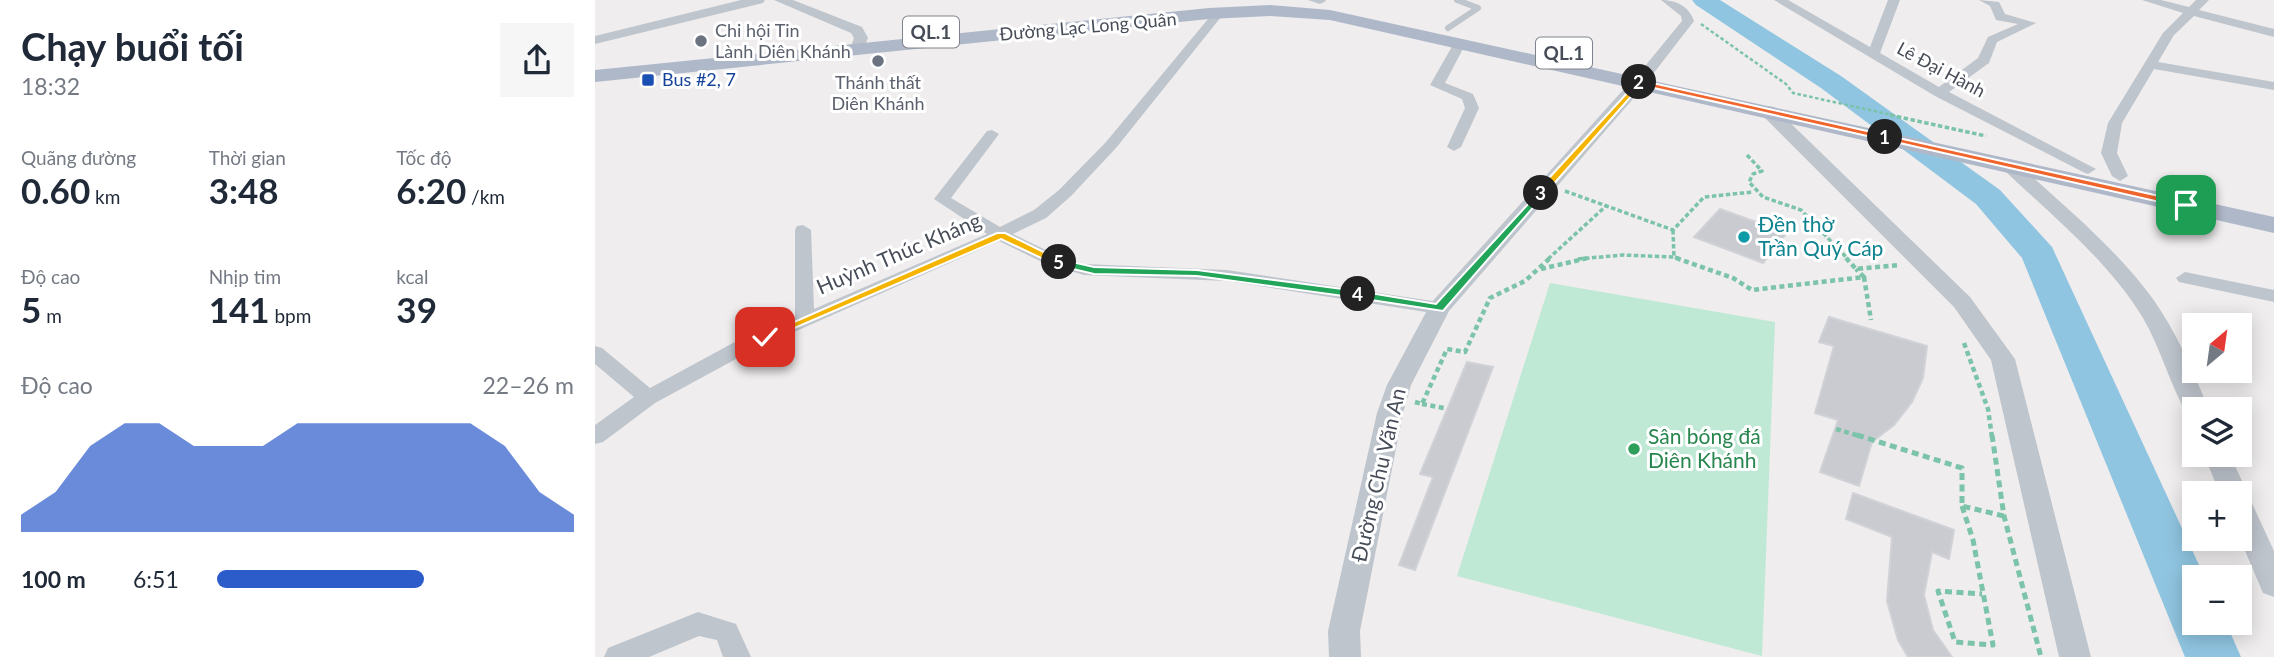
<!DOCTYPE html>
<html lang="vi">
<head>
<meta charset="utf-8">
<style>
	body { margin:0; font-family:Lato,sans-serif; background:#f6f6f7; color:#1f2937; height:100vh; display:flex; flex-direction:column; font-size:26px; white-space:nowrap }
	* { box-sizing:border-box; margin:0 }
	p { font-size:23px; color:#747a83 }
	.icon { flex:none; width:38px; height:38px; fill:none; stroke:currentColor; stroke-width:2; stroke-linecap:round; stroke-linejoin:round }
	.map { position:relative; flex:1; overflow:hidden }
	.details { display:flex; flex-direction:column; background:#fff; width:595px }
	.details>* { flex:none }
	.needle { width:46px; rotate:29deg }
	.tools { position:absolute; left:1587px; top:313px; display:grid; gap:14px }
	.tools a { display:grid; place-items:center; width:70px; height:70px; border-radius:0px; background:#fff; box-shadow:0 4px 18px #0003; font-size:35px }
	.pin { position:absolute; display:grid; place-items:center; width:60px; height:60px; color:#fff; margin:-30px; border-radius:14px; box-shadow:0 4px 10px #0006 }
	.km { position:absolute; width:35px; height:35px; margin:-18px; border-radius:50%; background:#222; color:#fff; font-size:19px; line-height:35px; text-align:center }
	.round { display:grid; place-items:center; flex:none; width:74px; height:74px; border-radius:0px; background:#f6f6f7 }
	.summary { display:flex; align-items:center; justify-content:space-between; height:119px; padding:0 21px }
	h1 { font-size:38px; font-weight:700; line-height:52px }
	.figures { display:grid; grid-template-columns:repeat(3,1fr); gap:10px; height:119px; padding:7px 21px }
	.figures div { display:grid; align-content:center }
	.figures b { font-size:35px; font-weight:700 }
	.figures small { font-size:19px; font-weight:400 }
	.figures p { font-size:19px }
	.chart { height:196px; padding:14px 21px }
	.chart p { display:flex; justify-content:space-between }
	.chart svg { width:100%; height:126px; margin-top:7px; fill:#2c5bca; opacity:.7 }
	ul { padding:0 21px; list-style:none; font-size:23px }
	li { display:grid; grid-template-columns:112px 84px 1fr; align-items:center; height:52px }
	li i { height:18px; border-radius:9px; background:#2c5bca }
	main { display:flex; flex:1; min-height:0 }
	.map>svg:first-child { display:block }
</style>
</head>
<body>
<main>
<section class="details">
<div class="summary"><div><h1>Chạy buổi tối</h1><p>18:32</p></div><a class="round"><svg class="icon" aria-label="share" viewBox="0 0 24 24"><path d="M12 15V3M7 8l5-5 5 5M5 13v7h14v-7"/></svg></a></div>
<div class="figures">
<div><p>Quãng đường</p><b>0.60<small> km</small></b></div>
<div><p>Thời gian</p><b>3:48</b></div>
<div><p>Tốc độ</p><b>6:20<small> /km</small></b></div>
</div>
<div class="figures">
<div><p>Độ cao</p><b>5<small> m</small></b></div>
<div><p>Nhịp tim</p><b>141<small> bpm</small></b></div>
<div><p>kcal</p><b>39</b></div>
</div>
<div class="chart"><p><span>Độ cao</span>22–26 m</p>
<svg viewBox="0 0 160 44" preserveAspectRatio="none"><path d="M0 44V38L10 30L20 14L30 6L40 6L50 14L60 14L70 14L80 6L90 6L100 6L110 6L120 6L130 6L140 14L150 30L160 38V44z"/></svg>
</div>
<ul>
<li><b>100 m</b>6:51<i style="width:58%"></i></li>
</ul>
</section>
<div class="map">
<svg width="1679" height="657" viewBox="0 0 1679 657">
	<rect width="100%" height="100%" fill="#efeded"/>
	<polygon fill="#bfe9d5" points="955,283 1180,322 1167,656 862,576"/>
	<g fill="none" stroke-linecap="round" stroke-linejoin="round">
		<polygon fill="#90c5e1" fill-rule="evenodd" points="1097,0 1125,0 1246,76 1405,190 1457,247 1610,578 1600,578 1600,623 1631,623 1646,657 1590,657 1427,258 1381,204 1226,88 1101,5"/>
	</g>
	<g fill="#cacbd1" stroke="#d1d2d7" stroke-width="2">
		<polygon points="1125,209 1192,233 1168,263 1099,237"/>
		<polygon points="1234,317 1332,346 1328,378 1317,402 1299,425 1277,442 1264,486 1225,472 1243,420 1220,413 1239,346 1224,342"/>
		<polygon points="872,362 898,367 820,570 804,565 838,477 825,474"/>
		<polygon points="1258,493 1359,530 1354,559 1337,552 1329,595 1338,630 1357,657 1313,657 1303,640 1292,601 1297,537 1251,519"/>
	</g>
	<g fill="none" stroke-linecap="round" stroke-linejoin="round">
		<polyline stroke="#7bc3a9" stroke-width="2.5" stroke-dasharray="3.5 2.5" stroke-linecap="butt" points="1106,24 1191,84 1198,93 1302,116"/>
		<g stroke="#7bc3a9" stroke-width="3.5" stroke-dasharray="4.5 2.5" stroke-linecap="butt">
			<polyline points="1295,115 1391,136"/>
			<polyline points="1152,155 1167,171 1158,174 1154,182 1168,197 1206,210 1253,259"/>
			<polyline points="970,191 1078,230 1109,197 1158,192"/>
			<polyline points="1078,230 1079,257 1086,259"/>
			<polyline points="953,259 1011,206"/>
			<polyline points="983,259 1028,255 1079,257"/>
		</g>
		<g stroke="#7bc3a9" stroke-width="4.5" stroke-dasharray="5 3.5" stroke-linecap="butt">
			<polyline points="1081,258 1138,278 1157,290 1269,277 1261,269"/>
			<polyline points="1251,258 1261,269 1304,265"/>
			<polyline points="946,269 993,258"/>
			<polyline points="1269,277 1276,320"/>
			<polyline points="1369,343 1393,409 1397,437"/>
			<polyline points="820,402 827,404 852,349 870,352 895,298 930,281 955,258"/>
			<polyline points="827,404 849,408"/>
			<polyline points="1241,429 1268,437"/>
		</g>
		<g stroke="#7bc3a9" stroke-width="5" stroke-dasharray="7 4.5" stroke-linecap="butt">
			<polyline points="1262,435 1367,468 1367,506 1409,516"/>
			<polyline points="1397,435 1409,516 1446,657"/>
			<polyline points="1367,506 1378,540 1398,645 1360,642 1343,591 1387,594"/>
		</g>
		<polyline stroke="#bfc5cd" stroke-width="6" points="853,28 883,8 862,0"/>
		<g fill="#bfc5cd" fill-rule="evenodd">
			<polygon points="713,0 730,0 731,1 725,4"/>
			<path d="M1066,0C1081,0 1094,6 1099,21L1058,74L1053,75L1046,71L1087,21L1086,16Z"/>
			<polygon points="1179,0 1193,0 1275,47 1293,0 1305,0 1285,53 1344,87 1383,58 1393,37 1423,24 1401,20 1395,6 1384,0 1404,2 1410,14 1441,23 1402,42 1394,63 1354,92 1501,169 1493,174 1488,172 1340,96"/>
			<polygon points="1547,0 1566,0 1594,7 1601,0 1614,0 1604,10 1679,29 1679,37 1599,16 1579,35 1563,62 1679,82 1679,90 1559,69 1527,123 1522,153 1533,176 1525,181 1517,176 1506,153 1513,123 1568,33 1588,13"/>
			<polygon points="622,11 628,15 626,17 521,148 476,196 451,218 418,234 463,256 489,264 632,270 844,302 853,308 851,312 844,314 632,281 489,275 451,264 404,241 152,353 60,403 8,442 0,444 0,425 39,397 0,364 0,346 7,348 55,388 138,343 200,317 200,230 202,226 208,225 216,230 219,309 392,234 339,199 392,131 397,130 404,134 356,198 405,227 439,210 464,190 511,142 618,13"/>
			<polygon points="865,39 871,43 850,83 878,94 884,108 866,147 859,151 852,147 870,108 867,99 835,85 859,43"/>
			<polygon points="1590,272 1679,290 1679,302 1584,282 1581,278"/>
			<polygon points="103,612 141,624 156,657 128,657 122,640 104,636 54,657 9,657 13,648"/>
		</g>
		<g fill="#bfc5cd" fill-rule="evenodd">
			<polygon points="146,0 170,0 168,3 0,44 0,36"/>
			<polygon points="179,0 198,0 267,27 273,38 267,52 257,52 255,49 259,38 256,33"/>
			<polygon points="1044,77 1052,82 1050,85 854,311 816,385 808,413 765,631 766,657 734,657 733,631 782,413 792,385 836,303 1038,79"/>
			<polygon points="1173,106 1179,107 1375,297 1420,359 1496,657 1464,657 1396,360 1359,307 1167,115 1165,111"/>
			<path d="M1414,160L1420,161C1468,205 1519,246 1558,299C1582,333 1598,371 1614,410H1600V418L1593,416C1575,385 1566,349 1548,318C1513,260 1456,215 1408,169L1405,165L1408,161Z"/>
			<polygon points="1609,455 1635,455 1653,494 1651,498 1655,499 1679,551 1679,597 1668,593 1645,539 1645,494 1625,494"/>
		</g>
		<polygon fill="#afb8c9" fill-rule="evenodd" points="675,5 735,10 1679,217 1679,233 735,20 675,16 614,19 0,82 0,70 614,8"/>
	</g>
	<polygon fill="#f0652b" stroke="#fff" stroke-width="2" points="1290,135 1591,202 1595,205 1591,208 1287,139"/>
	<polygon fill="#f0652b" stroke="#fff" stroke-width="2" points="1044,80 1290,135 1295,137 1290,140 1041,84"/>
	<polygon fill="#f5b400" stroke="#fff" stroke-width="2" points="1044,80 1047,84 949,195 942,195 942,191"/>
	<polygon fill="#22a559" stroke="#fff" stroke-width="2" points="946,190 951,193 949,195 848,311 763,298 758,294 763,291 841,304"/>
	<polygon fill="#22a559" stroke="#fff" stroke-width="2" points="464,259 499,267 602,270 763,291 769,294 763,298 602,276 499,274 461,265 461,260"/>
	<polygon fill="#f5b400" stroke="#fff" stroke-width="2" points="402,233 410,233 469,262 461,265 406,239 174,339 170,340 165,337"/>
	<g fill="#6b7280" stroke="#fff" stroke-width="2.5">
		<circle cx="106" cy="41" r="7"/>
		<circle cx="283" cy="61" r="7"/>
	</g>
	<rect fill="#1a4fb4" stroke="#fff" stroke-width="2.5" x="46" y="73" width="14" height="14" rx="3.5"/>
	<circle fill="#0f9aa8" stroke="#fff" stroke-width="2.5" cx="1149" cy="237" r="7"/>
	<circle fill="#2e9e5b" stroke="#fff" stroke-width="2.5" cx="1039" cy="449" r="7"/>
	<g text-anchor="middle" stroke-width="6" stroke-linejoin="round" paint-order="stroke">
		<g font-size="18" fill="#474d58" stroke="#fff">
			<text transform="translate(493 27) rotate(-5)" y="6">Đường Lạc Long Quân</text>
			<text transform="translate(1346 70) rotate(28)" y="6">Lê Đại Hành</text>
		</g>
		<g font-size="18" fill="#5b616d" stroke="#fff" text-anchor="start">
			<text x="120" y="37">Chi hội Tin<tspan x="120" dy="21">Lành Diên Khánh</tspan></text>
			<text x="283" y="89" text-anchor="middle">Thánh thất<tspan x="283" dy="21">Diên Khánh</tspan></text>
		</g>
		<g font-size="18" fill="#164399" stroke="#fff" text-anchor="start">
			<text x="67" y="86">Bus #2, 7</text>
		</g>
		<g fill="#fff" stroke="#7e828a" stroke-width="2">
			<rect x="308" y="16.5" width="56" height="31" rx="5"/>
			<rect x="941" y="37.5" width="56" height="31" rx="5"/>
		</g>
		<g font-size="19" font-weight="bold" fill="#474d58">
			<text x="336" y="39">QL.1</text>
			<text x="969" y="60">QL.1</text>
		</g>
		<g font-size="21" fill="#0d838f" stroke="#fff" text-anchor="start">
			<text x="1163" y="232">Đền thờ<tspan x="1163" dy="24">Trần Quý Cáp</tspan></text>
		</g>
		<g font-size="21" fill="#474d58" stroke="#fff">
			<text transform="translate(304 254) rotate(-23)" y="7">Huỳnh Thúc Kháng</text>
			<text transform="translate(784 475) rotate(-77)" y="7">Đường Chu Văn An</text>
		</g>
		<g font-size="21" fill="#27864d" stroke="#fff" text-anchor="start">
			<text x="1053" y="444">Sân bóng đá<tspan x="1053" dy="24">Diên Khánh</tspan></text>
		</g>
	</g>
</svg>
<div class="tools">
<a><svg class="needle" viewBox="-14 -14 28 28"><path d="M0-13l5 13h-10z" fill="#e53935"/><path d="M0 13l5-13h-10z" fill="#747a83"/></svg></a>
<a><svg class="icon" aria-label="layers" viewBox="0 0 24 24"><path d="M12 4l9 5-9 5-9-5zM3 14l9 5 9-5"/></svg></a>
<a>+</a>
<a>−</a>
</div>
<div class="pin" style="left:1591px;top:205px;background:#1e9e55"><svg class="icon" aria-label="arrive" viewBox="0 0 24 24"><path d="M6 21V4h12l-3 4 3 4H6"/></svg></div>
<div class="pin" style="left:170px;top:337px;background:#d93025"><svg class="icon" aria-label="check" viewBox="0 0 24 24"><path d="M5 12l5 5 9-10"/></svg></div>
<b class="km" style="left:1290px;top:137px">1</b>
<b class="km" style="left:1044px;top:82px">2</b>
<b class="km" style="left:946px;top:193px">3</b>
<b class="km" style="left:763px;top:294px">4</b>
<b class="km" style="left:464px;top:262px">5</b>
</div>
</main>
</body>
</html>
